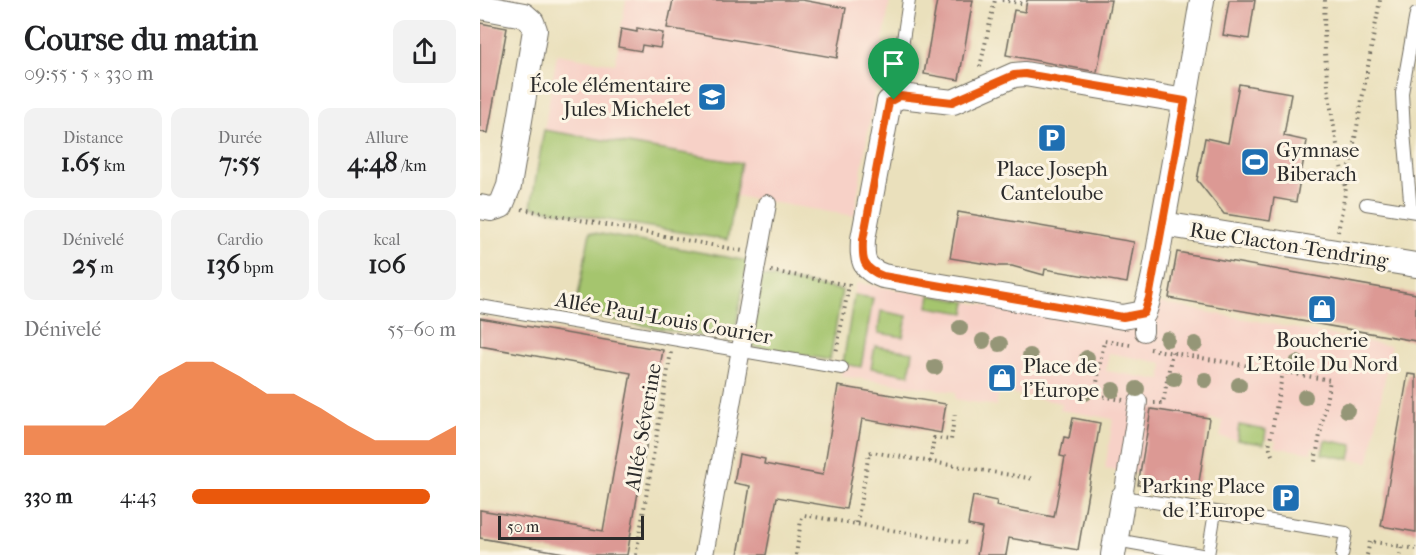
<!DOCTYPE html>
<html lang="fr">
<head>
<meta charset="utf-8">
<style>
	body { margin:0; font-family:"IM FELL French Canon",serif; background:#f2f2f2; color:#202124; height:100vh; display:flex; flex-direction:column; font-size:22px; white-space:nowrap }
	* { box-sizing:border-box; margin:0 }
	p { font-size:20px; color:#757577 }
	.icon { flex:none; width:33px; height:33px; fill:none; stroke:currentColor; stroke-width:2; stroke-linecap:round; stroke-linejoin:round }
	.map { position:relative; flex:1; overflow:hidden }
	.drawer { display:flex; flex-direction:column; background:#fff; width:480px }
	.drawer>* { flex:none }
	.scale { position:absolute; left:18px; bottom:15px; width:146px; box-sizing:border-box; padding-left:6px; border:3px solid #2b2b2b; border-top:0; font-size:16px; line-height:21px; white-space:nowrap; color:#2b2b2b; -webkit-text-stroke:4px #fcf5e5; paint-order:stroke }
	.pin { position:absolute; display:grid; place-items:center; width:51px; height:51px; color:#fff; margin:-62px -26px; border-radius:50% 50% 50% 0; rotate:-45deg; box-shadow:0 0 6px #0007 }
	.pin .icon { rotate:45deg }
	.round { display:grid; place-items:center; flex:none; width:63px; height:63px; border-radius:12px; background:#f2f2f2 }
	.headline { display:flex; align-items:center; justify-content:space-between; height:102px; padding:0 24px }
	h1 { font-size:33px; font-weight:800; line-height:45px }
	.stats { display:grid; grid-template-columns:repeat(3,1fr); gap:9px; height:102px; padding:6px 24px }
	.stats div { display:grid; align-content:center; border-radius:12px; background:#f2f2f2; text-align:center }
	.stats b { font-size:26px; font-weight:800 }
	.stats small { font-size:16px; font-weight:400 }
	.stats p { font-size:16px }
	.chart { height:168px; padding:12px 24px }
	.chart p { display:flex; justify-content:space-between }
	.chart svg { width:100%; height:108px; margin-top:6px; fill:#ea580c; opacity:.7 }
	ul { padding:0 24px; list-style:none; font-size:20px }
	li { display:grid; grid-template-columns:96px 72px 1fr; align-items:center; height:45px }
	li i { height:15px; border-radius:8px; background:#ea580c }
	main { display:flex; flex:1; min-height:0 }
	.map>svg:first-child { display:block }
</style>
</head>
<body>
<main>
<section class="drawer">
<div class="headline"><div><h1>Course du matin</h1><p>09:55 · 5 × 330 m</p></div><a class="round"><svg class="icon" aria-label="share" viewBox="0 0 24 24"><path d="M12 15V3M7 8l5-5 5 5M5 13v7h14v-7"/></svg></a></div>
<div class="stats">
<div><p>Distance</p><b>1.65<small> km</small></b></div>
<div><p>Durée</p><b>7:55</b></div>
<div><p>Allure</p><b>4:48<small> /km</small></b></div>
</div>
<div class="stats">
<div><p>Dénivelé</p><b>25<small> m</small></b></div>
<div><p>Cardio</p><b>136<small> bpm</small></b></div>
<div><p>kcal</p><b>106</b></div>
</div>
<div class="chart"><p><span>Dénivelé</span>55–60 m</p>
<svg viewBox="0 0 160 44" preserveAspectRatio="none"><path d="M0 44V32L10 32L20 32L30 32L40 25L50 12L60 6L70 6L80 12L90 19L100 19L110 25L120 32L130 38L140 38L150 38L160 32V44z"/></svg>
</div>
<ul>
<li><b>330 m</b>4:43<i style="width:90%"></i></li>
</ul>
</section>
<div class="map">
<svg width="936" height="555" viewBox="0 0 936 555">
	<rect width="100%" height="100%" fill="#fcf5e5"/>
	<filter id="ink" filterUnits="userSpaceOnUse"><feTurbulence type="fractalNoise" baseFrequency=".0167" numOctaves="2"/><feDisplacementMap in="SourceGraphic" scale="12" xChannelSelector="R" yChannelSelector="G"/><feConvolveMatrix kernelMatrix="1 2 1 2 8 2 1 2 1" color-interpolation-filters="sRGB"/></filter>
	<filter id="wash" filterUnits="userSpaceOnUse"><feTurbulence type="fractalNoise" baseFrequency=".008" numOctaves="4" result="noise"/><feDisplacementMap in="SourceGraphic" scale="24" xChannelSelector="R" yChannelSelector="G"/><feGaussianBlur stdDeviation="1.35" result="paint"/><feColorMatrix in="noise" values="0 0 0 0 0 0 0 0 0 0 0 0 0 0 0 0 0 1.4 0 .05"/><feComposite in="paint" operator="in"/></filter>
	<g filter="url(#wash)">
		<rect width="100%" height="100%" fill="#eae0bc"/>
		<g fill="#f7d1c7" fill-rule="evenodd">
			<polygon points="146,0 410,0 374,216 255,196 260,163 64,130 77,54 135,64"/>
			<path d="M377,283L450,295L449,307L485,312L487,302L673,333L679,303L911,346L889,462L870,459L872,445L845,440L843,449L832,447L831,453L795,447L796,441L785,439L786,430L760,425L757,440L740,437L743,421L671,409L660,474L625,469L633,419L580,410L581,403L519,391L516,406L475,399L476,392L361,376L363,364L381,367L393,298L374,295ZM629,353L683,363L681,380L626,371Z"/>
		</g>
		<g fill="#a5c56e" stroke="#68784c" stroke-width="1.5">
			<polygon points="64,130 261,163 247,240 51,207"/>
			<polygon points="110,232 268,261 253,342 95,313"/>
			<polygon points="282,276 362,290 350,360 270,346"/>
			<polygon points="374,295 393,298 381,367 363,364"/>
			<polygon points="450,295 487,302 485,313 448,307"/>
			<polygon points="401,311 427,316 423,337 398,333"/>
			<polygon points="395,346 433,352 429,375 391,368"/>
			<polygon points="759,425 786,430 784,444 757,440"/>
			<polygon points="845,440 873,445 870,459 842,454"/>
		</g>
		<g id="blocks">
			<g fill="#dc9994">
				<polygon points="193,0 322,0 366,8 357,58 187,28"/>
				<polygon points="457,0 493,0 479,80 444,74"/>
				<polygon points="547,0 631,0 617,72 526,55 534,10 545,12"/>
				<polygon points="749,0 775,0 769,39 743,35"/>
				<polygon points="0,23 27,28 8,133 0,132"/>
				<polygon points="157,28 183,33 180,48 162,45 161,51 138,47 141,29 157,32"/>
				<polygon points="759,84 811,93 804,136 827,141 816,202 794,198 790,221 744,214 717,180 725,138 748,143"/>
				<polygon points="478,212 654,242 647,283 565,269 564,275 532,266 519,266 470,258"/>
				<polygon points="697,252 936,294 936,341 689,298"/>
				<polygon points="0,318 183,350 147,555 95,555 0,538 0,510 123,531 151,373 0,346"/>
				<polygon points="928,374 936,375 936,532 901,526"/>
				<polygon points="358,386 466,404 461,433 382,419 366,509 297,497 286,555 258,555 270,486 254,483 259,454 285,459 284,464 343,475"/>
				<polygon points="671,409 729,418 717,495 658,485"/>
				<polygon points="593,418 620,423 598,550 529,538 526,555 497,555 502,528 488,525 493,496 517,501 516,506 574,517 585,457 580,456 584,437 589,438"/>
			</g>
		</g>
	</g>
	<g filter="url(#ink)">
		<use href="#blocks" fill-opacity="0" stroke="#6e6a5e" stroke-width="1.5"/>
		<g fill="none" stroke-linecap="round" stroke-linejoin="round">
			<g stroke="#6e6a5e" stroke-width="14">
				<g id="service">
					<polyline points="414,100 429,0"/>
					<polyline points="886,204 936,212"/>
					<polyline points="931,211 924,132 922,93 936,14"/>
					<polyline points="0,306 362,368"/>
					<polyline points="643,497 866,533 862,555"/>
					<polyline points="636,540 721,555"/>
					<polyline points="728,555 735,512"/>
				</g>
			</g>
			<g stroke="#6e6a5e" stroke-width="20">
				<g id="pedestrian">
					<polyline points="664,332 664,313"/>
					<polyline points="643,497 658,402"/>
					<polyline points="224,555 287,204"/>
				</g>
			</g>
			<g stroke="#6e6a5e" stroke-width="26">
				<g id="minor">
					<polyline points="0,7 44,15 52,22 55,30 29,186 21,206 11,209 0,207"/>
					<path d="M705,101L545,74L534,75L473,102L420,96L409,102L383,239C382,260 382,268 403,276L643,317L664,313C676,277 680,237 687,200C699,133 711,67 722,0"/>
					<polyline points="683,224 936,265"/>
					<polyline points="633,555 643,497"/>
				</g>
			</g>
			<g stroke="#6e6a5e" stroke-width="4" stroke-dasharray="1.5 4.5" stroke-linecap="butt">
				<polyline points="522,0 546,4"/>
				<path d="M845,0C841,63 853,125 865,187"/>
				<polyline points="500,67 515,0"/>
				<polyline points="42,209 263,251"/>
				<polyline points="858,232 900,0"/>
				<polyline points="291,271 369,285 356,353"/>
				<polyline points="670,349 850,380 835,462"/>
				<polyline points="643,400 615,395 624,341 651,345"/>
				<polyline points="674,403 683,403 692,352"/>
				<polyline points="792,455 789,446 803,371"/>
				<polyline points="450,462 454,438 471,440 475,412"/>
				<polyline points="377,523 389,453 392,452 554,479"/>
				<polyline points="156,555 191,352"/>
				<polyline points="316,555 321,520 324,515 487,543"/>
				<polyline points="887,555 890,541 936,549"/>
				<polyline points="920,555 922,546"/>
			</g>
			<use href="#service" stroke="#fff" stroke-width="12"/>
			<use href="#pedestrian" stroke="#fff" stroke-width="18"/>
			<use href="#minor" stroke="#fff" stroke-width="24"/>
		</g>
		<g fill="#959677">
			<circle cx="480" cy="328" r="8"/>
			<circle cx="687" cy="339" r="8"/>
			<circle cx="503" cy="341" r="8"/>
			<circle cx="520" cy="344" r="8"/>
			<circle cx="715" cy="344" r="8"/>
			<circle cx="550" cy="356" r="8"/>
			<circle cx="607" cy="358" r="8"/>
			<circle cx="817" cy="363" r="8"/>
			<circle cx="455" cy="367" r="8"/>
			<circle cx="694" cy="379" r="8"/>
			<circle cx="725" cy="380" r="8"/>
			<circle cx="759" cy="385" r="8"/>
			<circle cx="657" cy="389" r="8"/>
			<circle cx="633" cy="390" r="8"/>
			<circle cx="605" cy="393" r="8"/>
			<circle cx="825" cy="397" r="8"/>
			<circle cx="867" cy="410" r="8"/>
		</g>
	</g>
	<g fill="none" stroke-linecap="round" stroke-linejoin="round" filter="url(#ink)">
		<g stroke="#fff" stroke-width="12">
			<path id="route" d="M545,74L705,101L669,298L664,313L643,317L403,276C382,268 382,260 383,240L409,102L420,96L472,102L534,75Z"/>
		</g>
		<use href="#route" stroke="#ea580c" stroke-width="8"/>
	</g>
	<defs>
		<g id="school-square" transform="scale(1.5)"><rect x="-9" y="-9" width="18" height="18" rx="4" fill="#1f6fb2" stroke="#fcf5e5"/><path d="M0-5L7-2L0 1L-7-2ZM-4 1L0 2.5L4 1V4Q0 6-4 4Z" fill="#fff"/></g>
		<g id="parking-square" transform="scale(1.5)"><rect x="-9" y="-9" width="18" height="18" rx="4" fill="#1f6fb2" stroke="#fcf5e5"/><path d="M-3.5-5.5H1a3.5 3.5 0 0 1 0 7H-1V5.5H-3.5ZM-1-3.4V-.6H.8a1.4 1.4 0 0 0 0-2.8Z" fill="#fff"/></g>
		<g id="stadium-square" transform="scale(1.5)"><rect x="-9" y="-9" width="18" height="18" rx="4" fill="#1f6fb2" stroke="#fcf5e5"/><path d="M0-5a6.5 5 0 1 0 0 10a6.5 5 0 1 0 0-10ZM-3.5-1.8h7v3.6h-7Z" fill="#fff"/></g>
		<g id="shop-square" transform="scale(1.5)"><rect x="-9" y="-9" width="18" height="18" rx="4" fill="#1f6fb2" stroke="#fcf5e5"/><path d="M-5-2.5h2.3a2.7 3.5 0 0 1 5.4 0H5L5.5 6h-11ZM-1.5-2.5h3a1.5 2.3 0 0 0-3 0Z" fill="#fff"/></g>
	</defs>
	<g fill-rule="evenodd">
		<use href="#school-square" x="232" y="97"/>
		<use href="#parking-square" x="572" y="138"/>
		<use href="#stadium-square" x="775" y="162"/>
		<use href="#shop-square" x="842" y="309"/>
		<use href="#shop-square" x="522" y="378"/>
		<use href="#parking-square" x="806" y="498"/>
	</g>
	<g text-anchor="middle" stroke-width="6" stroke-linejoin="round" paint-order="stroke">
		<g font-size="21" fill="#2b2b2b" stroke="#fcf5e5" text-anchor="end">
			<text x="211" y="92">École élémentaire<tspan x="211" dy="24">Jules Michelet</tspan></text>
			<text x="796" y="157" text-anchor="start">Gymnase<tspan x="796" dy="24">Biberach</tspan></text>
			<text x="572" y="176" text-anchor="middle">Place Joseph<tspan x="572" dy="24">Canteloube</tspan></text>
			<text x="842" y="347" text-anchor="middle">Boucherie<tspan x="842" dy="24">L’Etoile Du Nord</tspan></text>
			<text x="543" y="373" text-anchor="start">Place de<tspan x="543" dy="24">l'Europe</tspan></text>
			<text x="785" y="493">Parking Place<tspan x="785" dy="24">de l'Europe</tspan></text>
		</g>
		<g font-size="21" fill="#2b2b2b" stroke="#fcf5e5">
			<text transform="translate(809 245) rotate(9)" y="7">Rue Clacton-Tendring</text>
			<text transform="translate(184 318) rotate(10)" y="7">Allée Paul-Louis Courier</text>
			<text transform="translate(163 427) rotate(-80)" y="7">Allée Séverine</text>
		</g>
	</g>
</svg>
<div class="scale">50 m</div>
<div class="pin" style="left:414px;top:100px;background:#1e9e55"><svg class="icon" aria-label="arrive" viewBox="0 0 24 24"><path d="M6 21V4h12l-3 4 3 4H6"/></svg></div>
</div>
</main>
</body>
</html>
